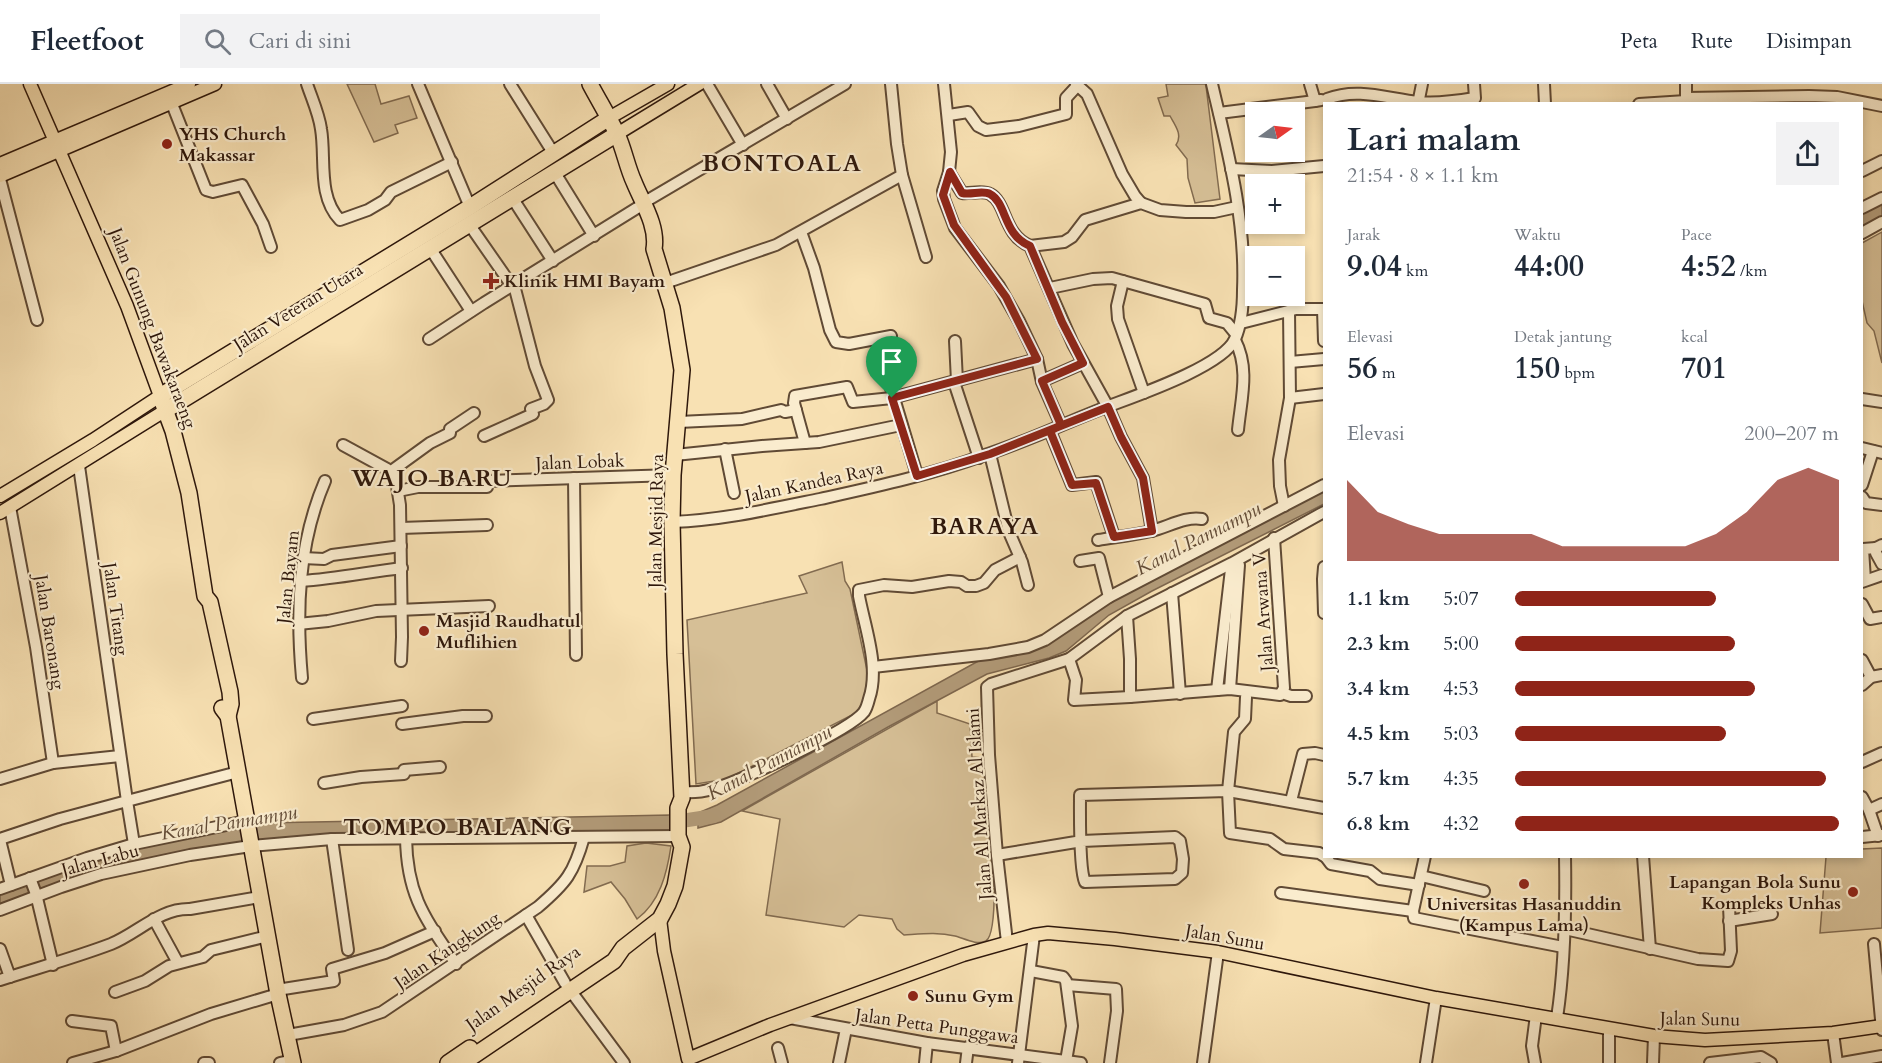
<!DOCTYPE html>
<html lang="id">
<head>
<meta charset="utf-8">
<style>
	body { margin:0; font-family:Cardo,serif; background:#f2f2f3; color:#1f2937; height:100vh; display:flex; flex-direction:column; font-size:22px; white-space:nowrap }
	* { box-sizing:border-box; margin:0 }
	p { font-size:20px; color:#747a83 }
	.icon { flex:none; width:33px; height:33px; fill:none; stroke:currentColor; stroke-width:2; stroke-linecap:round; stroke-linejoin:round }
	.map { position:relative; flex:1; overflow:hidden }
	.drawer { position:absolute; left:1323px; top:18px; width:540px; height:756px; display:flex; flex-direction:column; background:#fff; border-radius:0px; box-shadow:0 3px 9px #0003 }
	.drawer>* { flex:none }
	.needle { width:39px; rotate:76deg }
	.buttons { position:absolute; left:1245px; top:18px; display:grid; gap:12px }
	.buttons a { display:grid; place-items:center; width:60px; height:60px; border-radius:0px; background:#fff; box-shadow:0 3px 9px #0003; font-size:30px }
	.pin { position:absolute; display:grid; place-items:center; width:51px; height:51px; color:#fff; margin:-62px -26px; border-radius:50% 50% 50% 0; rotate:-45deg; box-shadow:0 0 6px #0007 }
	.pin .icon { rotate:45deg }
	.round { display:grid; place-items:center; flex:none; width:63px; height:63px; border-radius:0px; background:#f2f2f3 }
	.overview { display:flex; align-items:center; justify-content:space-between; height:102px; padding:0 24px }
	h1 { font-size:33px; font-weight:600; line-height:45px }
	.metrics { display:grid; grid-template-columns:repeat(3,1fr); gap:9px; height:102px; padding:6px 24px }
	.metrics div { display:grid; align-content:center }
	.metrics b { font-size:30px; font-weight:600 }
	.metrics small { font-size:16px; font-weight:400 }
	.metrics p { font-size:16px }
	.chart { height:168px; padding:12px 24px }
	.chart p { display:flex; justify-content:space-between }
	.chart svg { width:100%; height:108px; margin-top:6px; fill:#8f2418; opacity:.7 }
	ul { padding:0 24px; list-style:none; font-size:20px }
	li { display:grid; grid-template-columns:96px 72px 1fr; align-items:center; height:45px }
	li i { height:15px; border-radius:8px; background:#8f2418 }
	header { display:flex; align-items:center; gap:36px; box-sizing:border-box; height:84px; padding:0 30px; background:#fff; border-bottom:2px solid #e0e1e3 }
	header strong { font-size:28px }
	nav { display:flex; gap:33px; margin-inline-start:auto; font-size:21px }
	.search { width:420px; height:54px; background:#f2f2f3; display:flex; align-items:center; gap:15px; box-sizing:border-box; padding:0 21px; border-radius:0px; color:#747a83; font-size:22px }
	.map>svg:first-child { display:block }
</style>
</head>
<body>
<header>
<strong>Fleetfoot</strong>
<div class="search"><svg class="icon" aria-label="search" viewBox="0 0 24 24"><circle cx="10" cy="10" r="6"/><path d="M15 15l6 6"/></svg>Cari di sini</div>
<nav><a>Peta</a><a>Rute</a><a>Disimpan</a></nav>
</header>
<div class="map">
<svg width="1882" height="979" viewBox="0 0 1882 979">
	<rect width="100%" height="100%" fill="#f8e1b3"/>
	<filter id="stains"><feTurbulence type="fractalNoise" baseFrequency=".00333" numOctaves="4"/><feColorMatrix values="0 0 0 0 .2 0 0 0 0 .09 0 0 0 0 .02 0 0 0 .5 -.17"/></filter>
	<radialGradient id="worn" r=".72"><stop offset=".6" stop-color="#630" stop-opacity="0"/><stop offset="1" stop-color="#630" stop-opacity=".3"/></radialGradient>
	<g fill="#d6bf96" stroke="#826b50" stroke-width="1.5">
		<polygon points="347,0 375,0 381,20 409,12 417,34 395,41 398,49 374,58"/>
		<path d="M1166,0H1205L1206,2L1220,115L1195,119L1188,94L1187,75L1176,61C1183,51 1175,41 1170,32H1164L1158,14L1168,12Z"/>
		<polygon points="1882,148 1882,279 1874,247 1867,239 1862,217 1862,159"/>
		<polygon points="842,478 845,497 850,505 868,591 864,617 856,629 727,695 696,700 687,536 807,509 799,492"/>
		<path d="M937,617V629L970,640L972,673L982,674L987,679C989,705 1003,846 986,857C978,862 963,854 955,852C938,848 921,850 904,851L897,845L892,835L859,831L844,843L766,831L780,735L742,727Z"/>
		<path d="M646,759L671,762C667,789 660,818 637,835L625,815L611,798L584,808L587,782H610L625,778L627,762Z"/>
		<polygon points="1882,764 1882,844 1820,849 1826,773 1862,772 1862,765"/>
	</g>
	<g fill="#b39c7a" stroke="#7e674e" stroke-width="1.5">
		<polygon points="1882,116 1882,137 1862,147 1862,126"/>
		<polygon points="1324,403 1324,420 1152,507 1109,531 1066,567 1049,574 987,590 888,643 721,738 698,744 698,729 717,721 982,575 1027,564 1107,515"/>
		<polygon points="670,731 671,747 265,757 261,739"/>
		<polygon points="234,743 237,759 0,822 0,808 78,778"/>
	</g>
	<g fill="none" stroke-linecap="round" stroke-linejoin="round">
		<g stroke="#b39c7a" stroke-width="14">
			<polyline points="668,739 714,732"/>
			<polyline points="219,755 280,746"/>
		</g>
		<g stroke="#604a35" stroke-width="14">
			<g id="minor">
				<path d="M307,0C312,15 319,30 321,45C326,74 317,112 340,136L368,126L385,116L391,108L452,78"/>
				<polyline points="418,0 470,123"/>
				<polyline points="510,0 554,70"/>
				<polyline points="707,0 743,61"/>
				<polyline points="767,0 787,35"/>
				<polyline points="944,0 951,68 949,88 943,107 944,115 955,144 999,202 1019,237 1037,275 1042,298 1061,341"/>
				<polyline points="1076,0 1087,10 1122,90 1135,112 1141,119"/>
				<polyline points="1310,0 1315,17 1321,16"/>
				<polyline points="1544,0 1545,20"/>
				<polyline points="1686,0 1686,20"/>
				<polyline points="1686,14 1809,12 1837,13 1882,22"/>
				<path d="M1327,15C1358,3 1388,15 1419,18C1437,20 1457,17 1475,14L1474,0"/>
				<polyline points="172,20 206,106 213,108 242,101 263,140 271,163"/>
				<polyline points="1418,20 1422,0"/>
				<polyline points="1639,20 1686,17"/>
				<polyline points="1219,29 1315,17"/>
				<polyline points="949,31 968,28 978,42 986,46 1019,42 1066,30 1066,14 1077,2"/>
				<polyline points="1231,85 1272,87 1324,82"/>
				<polyline points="1862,87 1882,77"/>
				<path d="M949,88L962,109C970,110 983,106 990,110C1007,119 1003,151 1030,162L1073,260L1108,323L1121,353L1143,394L1152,447"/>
				<polyline points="555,89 594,152"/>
				<polyline points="902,91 926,173"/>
				<polyline points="0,95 37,236"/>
				<polyline points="513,115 553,177"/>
				<polyline points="643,119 845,0"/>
				<polyline points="1862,124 1882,114"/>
				<polyline points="469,140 512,202"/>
				<polyline points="801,148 814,184 830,246 836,258 849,260 891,252 888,294 917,391"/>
				<polyline points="1862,149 1882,138"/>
				<polyline points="1030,162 1064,158 1072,153 1085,136 1141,119 1160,126 1186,128 1214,128 1237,123"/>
				<polyline points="430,164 471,227"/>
				<polyline points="1123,197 1117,222 1118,235 1144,309"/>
				<polyline points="665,199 776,161 902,91 897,60 891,0"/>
				<polyline points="1050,204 1093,195 1112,194 1205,220 1209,234 1227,239 1236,250"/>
				<polyline points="1323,225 1324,257"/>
				<polyline points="1241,239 1296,225 1324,225"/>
				<polyline points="429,255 484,219 637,124"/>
				<path d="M1235,256C1250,285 1241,315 1238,346"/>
				<polyline points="955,257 957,297"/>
				<polyline points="1290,278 1324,275"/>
				<polyline points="1042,297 1083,279"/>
				<polyline points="954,298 979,374"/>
				<polyline points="1290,314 1324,310"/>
				<polyline points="1862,315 1882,318"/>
				<polyline points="679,338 742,335 781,326 785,328 796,326"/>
				<polyline points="1050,347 1072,401 1096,398 1114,453"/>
				<polyline points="484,352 533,330 531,325 544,320 548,316 535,282 514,201"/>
				<polyline points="805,359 794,319 795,312 847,303 853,318 892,314 1037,275"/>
				<polyline points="343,361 387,385 396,396 400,421 402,553 401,577"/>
				<polyline points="1862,364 1882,369"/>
				<polyline points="725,365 734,409"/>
				<polyline points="990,370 1009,448 1022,478 1028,501"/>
				<polyline points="675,371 762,362 819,358 901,341"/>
				<polyline points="390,388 430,359 450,349 450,345 474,329"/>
				<polyline points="574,394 576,571"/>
				<polyline points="488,397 673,391"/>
				<polyline points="1862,401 1873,367"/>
				<polyline points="398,407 418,403 487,403"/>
				<polyline points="1862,413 1866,419 1882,421"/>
				<polyline points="1284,422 1280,402 1279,376 1290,314 1289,227"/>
				<polyline points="10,423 36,563 53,679"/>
				<path d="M672,438C722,436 771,425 820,415C874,403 930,391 982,372C1026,358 1067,338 1109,322C1138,311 1223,282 1235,255C1242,239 1243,223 1243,206C1246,136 1228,68 1212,0"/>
				<polyline points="401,444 487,441"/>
				<path d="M1098,456C1116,453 1134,451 1151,447C1168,443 1185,432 1202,435"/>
				<polyline points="1882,461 1876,464 1876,469 1882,480"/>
				<polyline points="303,474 324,475 332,471 401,462"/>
				<polyline points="1080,477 1099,474 1109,513"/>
				<polyline points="1324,483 1323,495 1324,529"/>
				<polyline points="1865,496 1863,465 1876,464"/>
				<path d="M301,497C335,495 368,488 402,484"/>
				<polyline points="1862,498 1882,491"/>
				<polyline points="1172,509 1180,610"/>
				<polyline points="1862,520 1870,535 1882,533"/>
				<polyline points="1127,532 1130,575 1130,613"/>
				<polyline points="298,540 328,537 376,527 489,522"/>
				<polyline points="1069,575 1076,596 1074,616 1130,613 1230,605 1280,611 1284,604 1274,454"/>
				<polyline points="1862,576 1871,593"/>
				<polyline points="873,583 989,570 1028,563 1045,556 1109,513 1324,401"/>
				<path d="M302,594C296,527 298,460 325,397"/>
				<polyline points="1862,601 1871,593 1882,591"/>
				<polyline points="1230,605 1239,481"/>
				<polyline points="1217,606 1231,485"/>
				<polyline points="1282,609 1291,612 1306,612"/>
				<polyline points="1246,613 1245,635 1234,648 1228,707 1230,749 1270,755 1284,765 1319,769 1324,772"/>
				<polyline points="313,635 402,622"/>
				<polyline points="402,640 463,632 486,632"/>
				<polyline points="1862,678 1882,669"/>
				<polyline points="404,686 440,683"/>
				<polyline points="0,695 53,679 120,672"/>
				<polyline points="324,699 361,693 404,690"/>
				<path d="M682,708C693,709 702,708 713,705C740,697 849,647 864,628C866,625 868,619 869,615C880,583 865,544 859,512V506L884,501L912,503L949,497L961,498L967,502H976L984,499L995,486L1020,473"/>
				<polyline points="1862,713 1869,726 1878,752"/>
				<polyline points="1291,717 1303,670 1315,669 1324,671"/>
				<polyline points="1869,726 1882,720"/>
				<polyline points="1862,753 1882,751"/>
				<path d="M406,754C407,812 425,834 456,880"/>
				<polyline points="0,755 60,735 127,717 79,382"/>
				<polyline points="332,755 348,866"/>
				<polyline points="0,756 11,801"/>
				<polyline points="134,760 127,717 238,688"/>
				<path d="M997,771L1082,757L1175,753L1180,757L1183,775L1182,789L1175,795L1085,798C1079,786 1080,728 1080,711L1228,707L1324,724"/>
				<polyline points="1325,772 1331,780 1370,787 1380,795 1419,801"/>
				<polyline points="1425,772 1413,827 1414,834 1563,863"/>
				<polyline points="1643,772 1650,865"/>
				<polyline points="1421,792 1484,807"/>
				<polyline points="30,794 36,810 53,881"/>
				<polyline points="0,805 87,774 134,760 246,737"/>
				<polyline points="1281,809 1413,827"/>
				<polyline points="0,826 61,803 101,790 190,771 251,762 332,755 678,752"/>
				<polyline points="526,831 565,899"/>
				<polyline points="154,835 178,879"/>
				<polyline points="1729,837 1772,830"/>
				<polyline points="1565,845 1698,875 1728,877 1731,867 1729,822"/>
				<polyline points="1007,858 997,771 989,671 987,603 991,600 1069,575 1127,532 1232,479 1324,428"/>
				<polyline points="1874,860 1882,946"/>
				<polyline points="0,865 10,893"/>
				<polyline points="1031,887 1063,893 1066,897 1072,942 1066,977"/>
				<path d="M0,896C37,884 74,874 111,860C138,849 160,824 190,825L260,813"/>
				<polyline points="1067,901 1116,905 1117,927 1110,979"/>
				<polyline points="277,906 334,897 332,885 385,869 435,847"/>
				<polyline points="570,906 624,979"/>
				<polyline points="115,908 145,897 169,882 203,873 211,866 268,852"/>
				<polyline points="790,934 927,959 1081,979"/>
				<path d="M1557,934C1565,881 1566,827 1565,772"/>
				<polyline points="72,937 111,942 116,967"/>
				<polyline points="1833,949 1837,979"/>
				<path d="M288,951L344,941L382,928L538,823C566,799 574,789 584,753"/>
				<polyline points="778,964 782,979"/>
				<polyline points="73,979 116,967 211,930 278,910"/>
				<polyline points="204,979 209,979"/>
				<polyline points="280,979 293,976"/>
				<polyline points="839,979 846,945"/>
				<polyline points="925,979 927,959"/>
				<polyline points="966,979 968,963"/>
				<polyline points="1018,979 1034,851"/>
				<polyline points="1203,979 1218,868"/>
				<polyline points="1426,979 1436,914"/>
				<polyline points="1535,979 1532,962 1536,931"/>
				<polyline points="1609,979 1609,945"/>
				<polyline points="1653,979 1654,952"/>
				<polyline points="1710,979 1761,973 1771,979"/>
				<polyline points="1842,979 1882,972"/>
			</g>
		</g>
		<g stroke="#2e170b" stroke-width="15">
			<g id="major">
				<polyline points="609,34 668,0"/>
				<polyline points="617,50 699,0"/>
				<polyline points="0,80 189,0"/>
				<polyline points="0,92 215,0"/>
				<polyline points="0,412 93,356 160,312 127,222 30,0"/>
				<polyline points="0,429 166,326"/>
				<polyline points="660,835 664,867 688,975 770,941 963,871 1034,851 1048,849 1115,855 1218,868 1436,914 1654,952 1705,956 1833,949 1882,942"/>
			</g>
		</g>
		<g stroke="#2e170b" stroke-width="18">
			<g id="highway">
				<polyline points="166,326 617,50"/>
				<polyline points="222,624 228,632 278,910 293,979"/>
				<polyline points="228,632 231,620 230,608 210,518 205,512 189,409 173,347 160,312 470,123 609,34"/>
				<polyline points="448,979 470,964"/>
				<path d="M463,979L614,877L623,864L660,835L668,820L675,802L682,763L678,752V724L682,714L675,570L672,438L673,391L682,286L672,224L654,165C658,142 642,118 634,98C627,83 624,65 617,50C609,33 599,17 590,0"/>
			</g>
		</g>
		<use href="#minor" stroke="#faecce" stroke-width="10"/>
		<use href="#major" stroke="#f8e1b3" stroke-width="12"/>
		<use href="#highway" stroke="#f8e1b3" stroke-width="15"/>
	</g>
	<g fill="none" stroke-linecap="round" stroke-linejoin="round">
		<g stroke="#fff" stroke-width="12">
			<path id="route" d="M892,314L917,392L990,370L1108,323L1121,353L1143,394L1152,447L1114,453L1096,399L1072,401L1050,347L1061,341L1042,297L1083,279L1062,238L1030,162C1003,151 1007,119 990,110C983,106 971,111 962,109L950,88L943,111L954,141L1006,213L1037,275L892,314"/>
		</g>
		<use href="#route" stroke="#8f2418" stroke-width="8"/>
	</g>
	<g fill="#8f2418" stroke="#faecce" stroke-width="2">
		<circle cx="167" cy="60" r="6"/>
		<path d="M488 188h6v6h6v6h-6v6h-6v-6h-6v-6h6z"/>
		<circle cx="424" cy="547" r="6"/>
		<circle cx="1524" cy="800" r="6"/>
		<circle cx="1853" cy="808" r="6"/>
		<circle cx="913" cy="912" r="6"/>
	</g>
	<g text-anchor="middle" stroke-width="4.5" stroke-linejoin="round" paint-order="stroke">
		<g font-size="18" font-weight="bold" fill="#2e170b" stroke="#faecce" text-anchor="start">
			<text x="179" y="56">YHS Church<tspan x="179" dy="21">Makassar</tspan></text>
			<text x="504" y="203">Klinik HMI Bayam</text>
			<text x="436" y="543">Masjid Raudhatul<tspan x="436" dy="21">Muflihien</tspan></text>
			<text x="1841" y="804" text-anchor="end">Lapangan Bola Sunu<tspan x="1841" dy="21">Kompleks Unhas</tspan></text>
			<text x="1524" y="826" text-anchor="middle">Universitas Hasanuddin<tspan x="1524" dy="21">(Kampus Lama)</tspan></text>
			<text x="925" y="918">Sunu Gym</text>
		</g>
		<g font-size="18" fill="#2e170b" stroke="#faecce">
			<text transform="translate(298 223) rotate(-32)" y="6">Jalan Veteran Utara</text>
			<text transform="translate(153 244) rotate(69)" y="6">Jalan Gunung Bawakaraeng</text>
			<text transform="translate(580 378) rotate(-2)" y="6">Jalan Lobak</text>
			<text transform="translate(814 398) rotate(-12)" y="6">Jalan Kandea Raya</text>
			<text transform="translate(656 437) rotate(-89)" y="6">Jalan Mesjid Raya</text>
			<text transform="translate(288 493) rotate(-84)" y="6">Jalan Bayam</text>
			<text transform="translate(116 525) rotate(82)" y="6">Jalan Titang</text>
			<text transform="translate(1263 528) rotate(-94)" y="6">Jalan Arwana V</text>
			<text transform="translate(50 548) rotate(81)" y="6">Jalan Baronang</text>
			<text transform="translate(979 720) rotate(-94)" y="6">Jalan Al Markaz Al Islami</text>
			<text transform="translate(100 776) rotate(-15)" y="6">Jalan Labu</text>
			<text transform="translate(1225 853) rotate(10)" y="6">Jalan Sunu</text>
			<text transform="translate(447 866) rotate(-34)" y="6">Jalan Kangkung</text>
			<text transform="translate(523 904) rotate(-35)" y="6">Jalan Mesjid Raya</text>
			<text transform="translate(1700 935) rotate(1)" y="6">Jalan Sunu</text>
			<text transform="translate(937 942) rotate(8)" y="6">Jalan Petta Punggawa</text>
		</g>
		<g font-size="20" font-style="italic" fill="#634c37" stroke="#faecce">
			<text transform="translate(1198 454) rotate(-27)" y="7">Kanal Pannampu</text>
			<text transform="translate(769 678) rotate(-28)" y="7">Kanal Pannampu</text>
			<text transform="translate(229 738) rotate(-9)" y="7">Kanal Pannampu</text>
		</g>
		<g font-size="24" font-weight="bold" letter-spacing="1.5" fill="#2e170b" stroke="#faecce">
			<text x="782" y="87">BONTOALA</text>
			<text x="432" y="402">WAJO BARU</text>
			<text x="985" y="450">BARAYA</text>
			<text x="458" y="751">TOMPO BALANG</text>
		</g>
	</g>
	<rect width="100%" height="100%" filter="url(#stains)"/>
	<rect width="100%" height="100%" fill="url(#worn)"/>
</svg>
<div class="buttons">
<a><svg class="needle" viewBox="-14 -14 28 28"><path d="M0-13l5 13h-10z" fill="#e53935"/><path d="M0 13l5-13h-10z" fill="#747a83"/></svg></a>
<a>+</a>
<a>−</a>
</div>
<div class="pin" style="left:892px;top:314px;background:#1e9e55"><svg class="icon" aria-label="arrive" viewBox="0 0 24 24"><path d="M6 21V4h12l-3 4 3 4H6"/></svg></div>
<section class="drawer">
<div class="overview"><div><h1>Lari malam</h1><p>21:54 · 8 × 1.1 km</p></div><a class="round"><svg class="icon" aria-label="share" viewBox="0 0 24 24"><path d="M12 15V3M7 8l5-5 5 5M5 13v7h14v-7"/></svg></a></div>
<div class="metrics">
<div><p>Jarak</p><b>9.04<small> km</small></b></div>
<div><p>Waktu</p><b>44:00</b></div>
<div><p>Pace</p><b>4:52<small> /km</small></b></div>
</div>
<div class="metrics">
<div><p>Elevasi</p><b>56<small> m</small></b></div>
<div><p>Detak jantung</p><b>150<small> bpm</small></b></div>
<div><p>kcal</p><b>701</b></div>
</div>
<div class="chart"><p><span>Elevasi</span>200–207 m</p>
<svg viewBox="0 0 160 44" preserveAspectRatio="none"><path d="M0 44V11L10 24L20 29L30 33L40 33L50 33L60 33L70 38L80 38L90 38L100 38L110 38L120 33L130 24L140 11L150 6L160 11V44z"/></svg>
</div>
<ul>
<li><b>1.1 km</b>5:07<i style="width:62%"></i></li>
<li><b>2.3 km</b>5:00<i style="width:68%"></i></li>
<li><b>3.4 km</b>4:53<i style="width:74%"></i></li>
<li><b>4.5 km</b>5:03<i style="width:65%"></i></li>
<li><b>5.7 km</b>4:35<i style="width:96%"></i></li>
<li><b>6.8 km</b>4:32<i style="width:100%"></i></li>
</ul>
</section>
</div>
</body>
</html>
